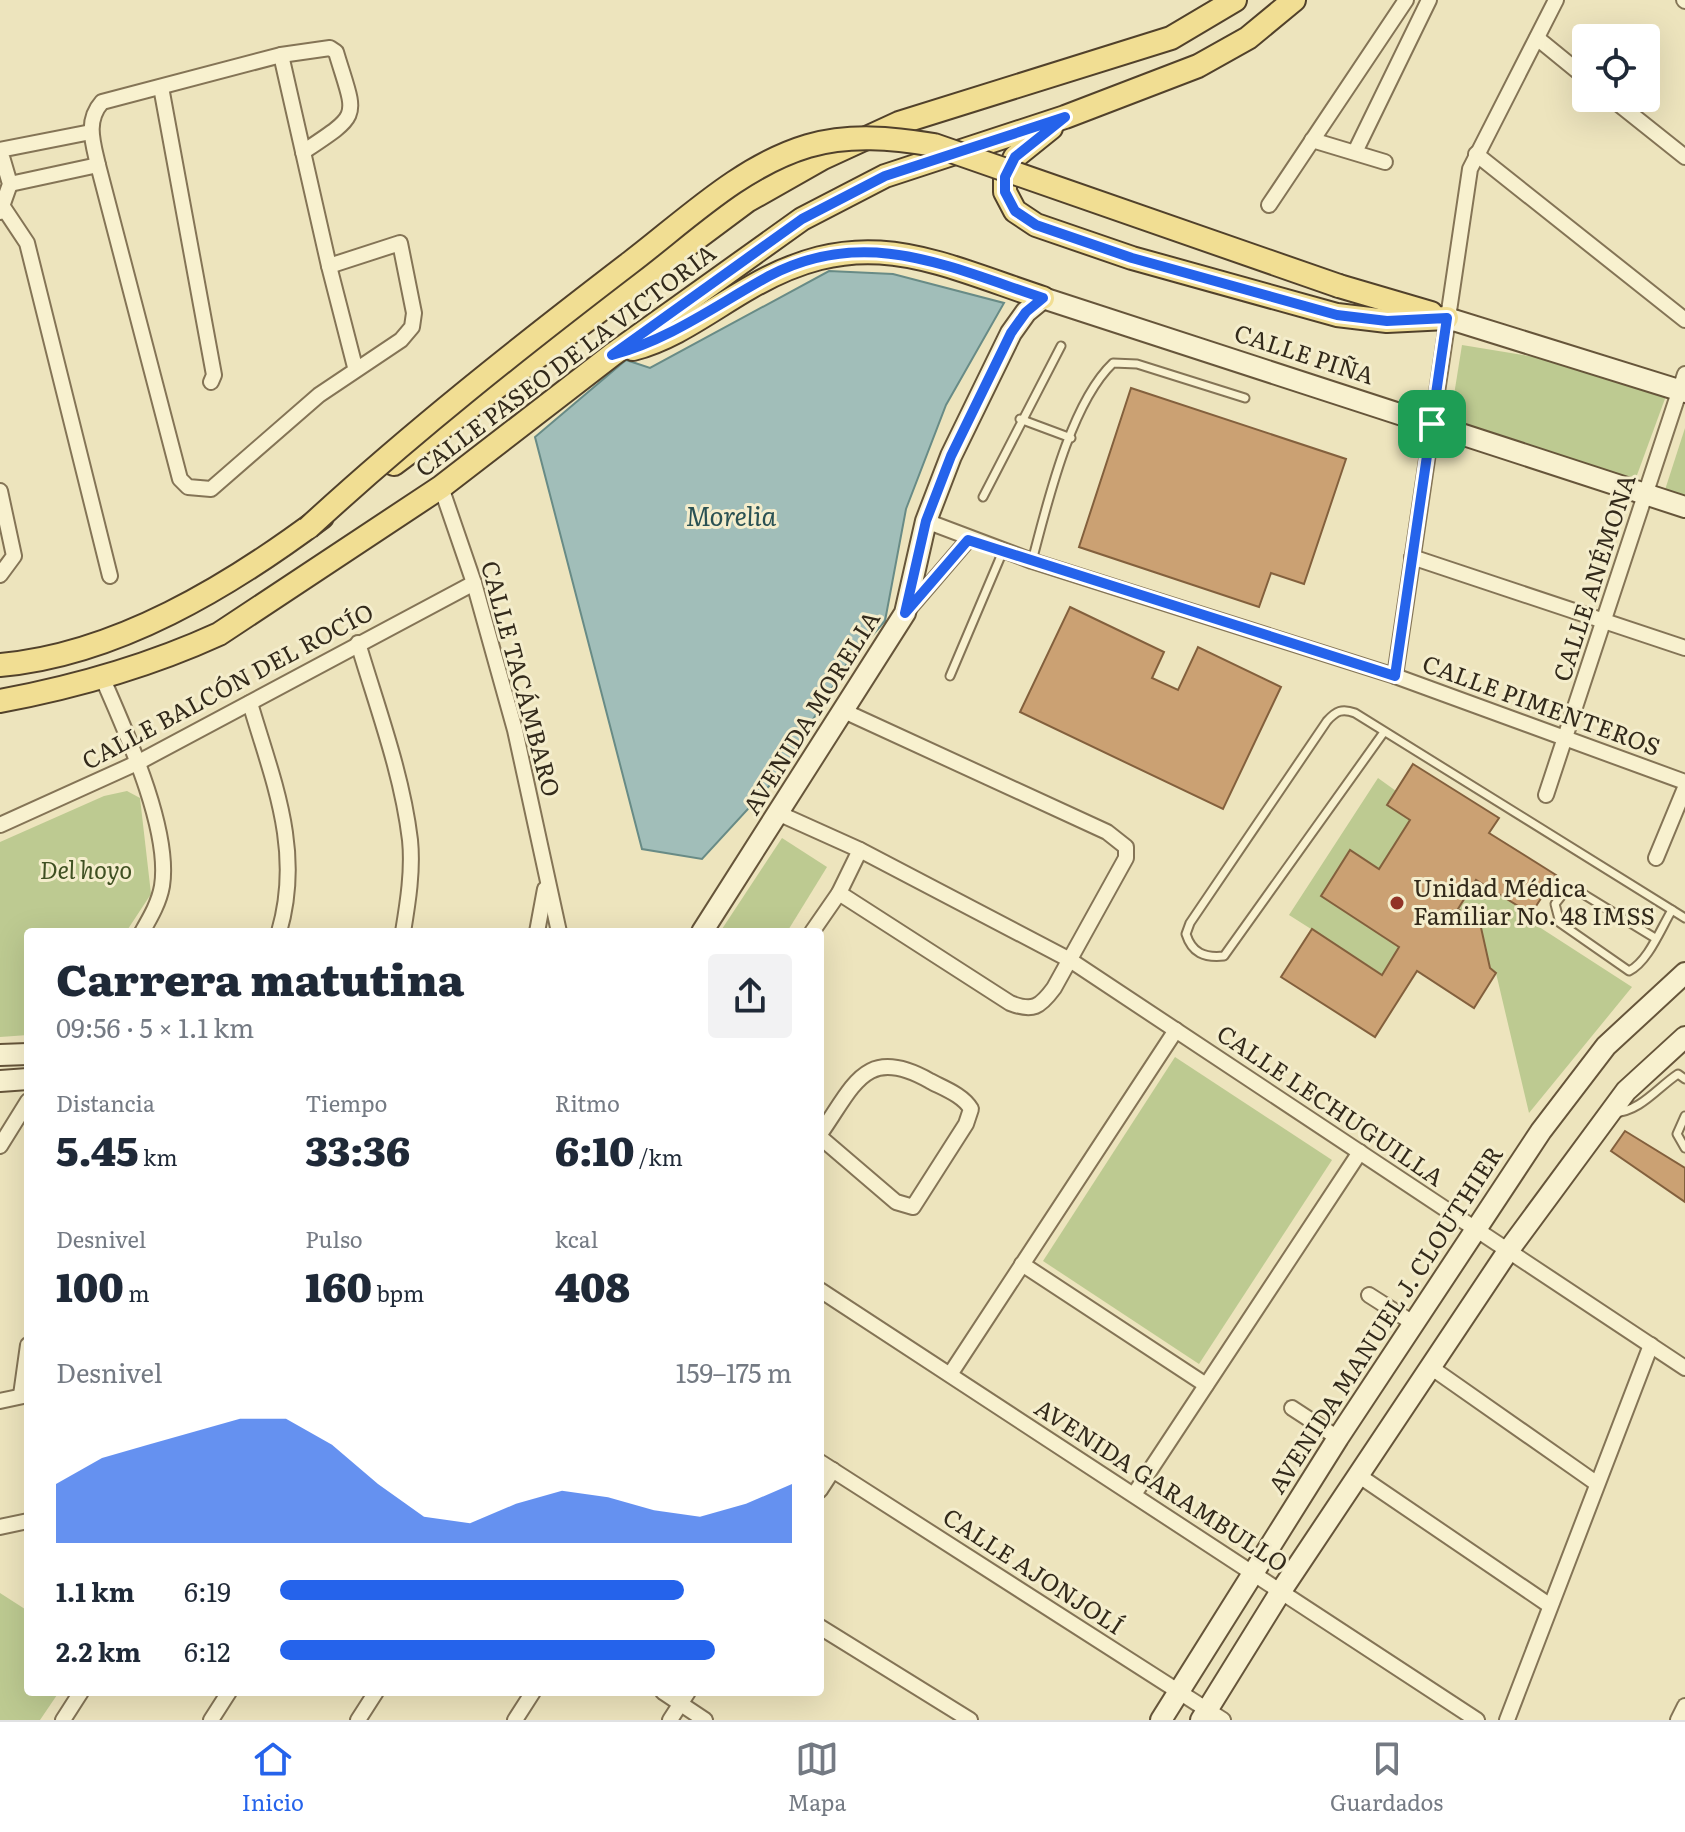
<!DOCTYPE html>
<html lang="es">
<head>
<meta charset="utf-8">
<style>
	body { margin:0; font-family:Literata,serif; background:#f2f2f3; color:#1f2937; height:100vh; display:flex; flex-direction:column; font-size:30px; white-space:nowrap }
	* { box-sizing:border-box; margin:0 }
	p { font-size:26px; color:#747a83 }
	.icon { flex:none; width:44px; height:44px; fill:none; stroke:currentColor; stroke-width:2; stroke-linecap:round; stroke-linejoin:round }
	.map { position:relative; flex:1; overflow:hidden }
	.details { position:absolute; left:24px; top:928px; width:800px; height:768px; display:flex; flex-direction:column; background:#fff; border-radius:8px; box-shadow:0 8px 32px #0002 }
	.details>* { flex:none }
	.buttons { position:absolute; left:1572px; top:24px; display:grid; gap:16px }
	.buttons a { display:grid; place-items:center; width:88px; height:88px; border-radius:8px; background:#fff; box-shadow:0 8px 32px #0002; font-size:40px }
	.pin { position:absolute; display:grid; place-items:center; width:68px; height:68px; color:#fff; margin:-34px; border-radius:16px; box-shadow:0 4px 12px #0006 }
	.round { display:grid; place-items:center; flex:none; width:84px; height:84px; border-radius:8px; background:#f2f2f3 }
	.headline { display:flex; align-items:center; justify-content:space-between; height:136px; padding:0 32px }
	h1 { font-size:44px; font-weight:800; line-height:60px }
	.figures { display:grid; grid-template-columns:repeat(3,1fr); gap:12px; height:136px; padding:8px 32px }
	.figures div { display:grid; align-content:center }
	.figures b { font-size:40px; font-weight:800 }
	.figures small { font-size:22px; font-weight:400 }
	.figures p { font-size:22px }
	.chart { height:224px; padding:16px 32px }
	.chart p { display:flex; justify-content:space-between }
	.chart svg { width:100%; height:144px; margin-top:8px; fill:#2563eb; opacity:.7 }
	ul { padding:0 32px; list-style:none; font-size:26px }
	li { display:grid; grid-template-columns:128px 96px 1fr; align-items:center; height:60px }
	li i { height:20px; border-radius:10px; background:#2563eb }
	.dock { display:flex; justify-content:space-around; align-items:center; height:112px; border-top:2px solid #e0e1e3; background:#fff; font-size:22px; color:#747a83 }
	.dock a { display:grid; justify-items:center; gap:4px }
	.dock .current { color:#2563eb }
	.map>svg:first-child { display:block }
</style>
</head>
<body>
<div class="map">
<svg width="1685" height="1720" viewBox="0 0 1685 1720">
	<rect width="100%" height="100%" fill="#ede4bd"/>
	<g fill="#bdca91">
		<polygon points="1462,345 1566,362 1666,396 1633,486 1450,420"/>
		<polygon points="1685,428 1685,500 1664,493"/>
		<polygon points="1378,778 1396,791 1387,805 1421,826 1409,822 1379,869 1350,851 1321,896 1399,947 1396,983 1289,915"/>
		<polygon points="127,791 140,798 151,894 126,932 28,932 28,1035 0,1037 0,842 104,796"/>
		<polygon points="782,838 827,867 787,932 720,932"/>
		<polygon points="1476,880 1531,914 1533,923 1632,987 1529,1113 1496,973 1443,938 1485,948 1480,923 1459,909"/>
		<polygon points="1175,1057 1332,1160 1199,1364 1043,1261"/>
		<polygon points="0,1593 28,1611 28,1692 59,1692 40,1720 0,1720"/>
	</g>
	<polygon fill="#a1beb9" stroke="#688b86" stroke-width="2" points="829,271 893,274 1004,303 946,405 906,509 885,621 845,666 781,773 702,859 642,849 535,437 626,360 650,368"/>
	<g fill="#cba173" stroke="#83603d" stroke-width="2">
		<polygon points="1131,388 1346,459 1304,584 1271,573 1259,607 1079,547"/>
		<polygon points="1070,607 1164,652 1152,678 1178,690 1198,647 1281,687 1223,809 1020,712"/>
		<polygon points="1413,764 1499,818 1489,833 1556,875 1531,914 1476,880 1458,909 1480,923 1490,968 1496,973 1474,1008 1417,971 1375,1037 1281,977 1312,929 1382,975 1399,947 1321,896 1350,850 1379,869 1410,820 1387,805"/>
		<polygon points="1625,1131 1685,1168 1685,1202 1611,1151"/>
	</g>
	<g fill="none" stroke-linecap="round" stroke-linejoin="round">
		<g stroke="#847456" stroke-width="11">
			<g id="lane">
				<polyline points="1020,419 1071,438"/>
				<polyline points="983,497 1061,346"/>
				<path d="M1032,561C1047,505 1070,404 1113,363L1137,364L1245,398"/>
				<polyline points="950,676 1003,551"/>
				<path d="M1384,732L1224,956C1204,958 1192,953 1186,934L1190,923L1327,721C1336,711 1342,708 1355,713L1685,918"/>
				<path d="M1655,938L1575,889L1566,890L1555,904L1560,923L1629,971C1648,962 1661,928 1672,910"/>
				<path d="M1614,1113C1641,1111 1657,1088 1678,1074L1685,1079"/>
				<polyline points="1685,1116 1677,1134 1685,1148"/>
			</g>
		</g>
		<g stroke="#847456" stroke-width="18">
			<g id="street">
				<polyline points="1684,0 1685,1"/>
				<polyline points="1537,38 1586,78"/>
				<polyline points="281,55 329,266"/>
				<polyline points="161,87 214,375 211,382"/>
				<polyline points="1611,98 1685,157"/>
				<polyline points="1312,140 1385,162"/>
				<path d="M303,152C363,112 356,119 336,52L330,48L281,55L102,102C85,121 93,143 98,165L180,479L188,487L211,489L319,395L401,340L412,327L414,313L400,243L329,266L355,367"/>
				<polyline points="1355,152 1429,0"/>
				<polyline points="1476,154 1685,320"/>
				<polyline points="10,184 98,165"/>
				<polyline points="1269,205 1406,0"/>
				<polyline points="3,207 27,243 110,576"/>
				<polyline points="0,212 10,184 0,150 91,132"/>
				<polyline points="441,487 474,583 515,730 559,932"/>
				<polyline points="0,491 14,556 0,575"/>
				<polyline points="926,521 1032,561 1395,676 1685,782"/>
				<polyline points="1412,557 1685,648"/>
				<polyline points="908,610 968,540"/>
				<path d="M358,643C377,707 402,773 410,840C413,870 408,902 403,932"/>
				<polyline points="1395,676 1470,169 1556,0"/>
				<path d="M102,677C125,730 171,829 162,886C159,903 150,918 142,932"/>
				<path d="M250,703C273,781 303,850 279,932"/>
				<polyline points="1546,795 1685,374"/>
				<polyline points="780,814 860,850 1070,960 1685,1368"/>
				<polyline points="0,825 139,762 474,583"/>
				<polyline points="1656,858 1685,788"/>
				<path d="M839,893L1010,1003C1033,1012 1040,1007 1054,988L1126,858V847L1107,832L846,712"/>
				<polyline points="537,932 545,889"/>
				<polyline points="812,932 839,893 860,850"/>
				<path d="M820,1134C854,1086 865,1044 930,1081C943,1088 963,1095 971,1109L966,1124L913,1207L896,1202L820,1137"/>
				<polyline points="0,1146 28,1101"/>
				<polyline points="1022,1264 1206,1385"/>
				<polyline points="820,1290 1477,1720"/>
				<polyline points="1369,1295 1413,1323"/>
				<polyline points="1429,1366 1596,1483"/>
				<polyline points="951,1373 1176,1030"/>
				<polyline points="21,1395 28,1345"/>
				<polyline points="0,1401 28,1395"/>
				<polyline points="1292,1408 1338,1438"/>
				<polyline points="820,1462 1223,1720"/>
				<polyline points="1358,1475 1549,1605"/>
				<polyline points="820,1490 833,1470"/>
				<polyline points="1135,1493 1360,1152"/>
				<polyline points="0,1527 28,1521"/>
				<polyline points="820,1627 970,1720"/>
				<polyline points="663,1692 705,1720"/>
				<polyline points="63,1720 81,1692"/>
				<polyline points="211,1720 229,1692"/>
				<polyline points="358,1720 376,1692"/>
				<polyline points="515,1720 533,1692"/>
				<polyline points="670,1720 688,1692"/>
				<polyline points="1507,1720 1651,1345"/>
				<polyline points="1678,1720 1685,1706"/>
			</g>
		</g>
		<g stroke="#66553a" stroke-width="24">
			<g id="secondary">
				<polyline points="1447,318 1685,392"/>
				<polyline points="702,932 905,613 926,521 951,456 1011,333 1026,312 1043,298 1685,507"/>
				<polyline points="0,1055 28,1054"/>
				<polyline points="0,1081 28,1079"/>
				<polyline points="1161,1720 1338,1438 1541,1131 1606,1046 1685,973"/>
				<polyline points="1201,1720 1281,1591 1508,1251 1626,1091 1685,1037"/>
			</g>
		</g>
		<g stroke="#51412b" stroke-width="26">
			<g id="primary">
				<polyline points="1051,128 1015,157 1005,177 1005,192 1015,211 1036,225 1132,258 1337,315 1387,321 1447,318"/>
				<polyline points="1339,286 1431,313"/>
				<path d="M633,349C676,338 712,309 751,287C864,222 931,261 1043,298"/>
				<polyline points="394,464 747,201 823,158 899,123 1171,38 1235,0"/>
				<path d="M0,665C116,655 230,586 322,517"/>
				<path d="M0,701C75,687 149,666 219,634L441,487L612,355L802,219L885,176L1065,117L1198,66L1248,38L1294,0"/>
			</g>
		</g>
		<use href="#lane" stroke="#f8f1cf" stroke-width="7"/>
		<use href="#street" stroke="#f8f1cf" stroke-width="14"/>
		<use href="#secondary" stroke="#f8f1cf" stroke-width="20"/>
		<use href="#primary" stroke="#f1de93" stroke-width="22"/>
		<g stroke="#51412b" stroke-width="26" stroke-linecap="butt">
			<path id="primary-bridge" d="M308,528C411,433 520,347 631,262C686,220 741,166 808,146C850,134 892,138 934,145L1339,286"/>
		</g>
		<use href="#primary-bridge" stroke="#f1de93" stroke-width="22"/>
	</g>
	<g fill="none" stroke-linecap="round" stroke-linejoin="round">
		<g stroke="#fff" stroke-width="16">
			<path id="route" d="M1065,117L1015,157L1005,177V192L1015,211L1036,225L1132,258L1337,315L1387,321L1447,318L1395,676L968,540L905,613L926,521L951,456L1011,333L1026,312L1043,298C949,267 865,225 769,276C716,305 671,339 612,355L802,219L885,176Z"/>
		</g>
		<use href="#route" stroke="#2563eb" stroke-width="10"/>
	</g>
	<circle fill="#923327" stroke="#f4edcc" stroke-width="3" cx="1397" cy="903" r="8"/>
	<g text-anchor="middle" stroke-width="6" stroke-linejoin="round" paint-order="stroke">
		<g font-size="24" fill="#332a1b" stroke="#f4edcc">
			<text transform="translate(1304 355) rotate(18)" y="8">CALLE PIÑA</text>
			<text transform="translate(566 361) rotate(-37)" y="8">CALLE PASEO DE LA VICTORIA</text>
			<text transform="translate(1595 578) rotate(-72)" y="8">CALLE ANÉMONA</text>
			<text transform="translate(520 679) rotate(75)" y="8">CALLE TACÁMBARO</text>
			<text transform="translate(228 687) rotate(-28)" y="8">CALLE BALCÓN DEL ROCÍO</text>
			<text transform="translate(1541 706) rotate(20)" y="8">CALLE PIMENTEROS</text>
			<text transform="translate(812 713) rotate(-58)" y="8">AVENIDA MORELIA</text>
			<text transform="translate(1330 1106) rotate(34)" y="8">CALLE LECHUGUILLA</text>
			<text transform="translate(1386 1320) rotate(-57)" y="8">AVENIDA MANUEL J. CLOUTHIER</text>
			<text transform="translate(1161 1486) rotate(33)" y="8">AVENIDA GARAMBULLO</text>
			<text transform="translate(1033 1572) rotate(33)" y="8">CALLE AJONJOLÍ</text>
		</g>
		<g font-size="24" font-style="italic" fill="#3f5022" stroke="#f4edcc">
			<text x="86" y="879">Del hoyo</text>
		</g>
		<g font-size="24" fill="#332a1b" stroke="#f4edcc" text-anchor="start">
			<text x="1413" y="897">Unidad Médica<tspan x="1413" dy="28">Familiar No. 48 IMSS</tspan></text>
		</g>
		<g font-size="26" font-style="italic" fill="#2a5153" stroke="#f4edcc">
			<text x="731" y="526">Morelia</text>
		</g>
	</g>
</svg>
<div class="buttons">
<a><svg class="icon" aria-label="locate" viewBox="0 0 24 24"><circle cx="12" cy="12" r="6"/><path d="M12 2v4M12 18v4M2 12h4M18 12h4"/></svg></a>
</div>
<div class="pin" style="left:1432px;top:424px;background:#1e9e55"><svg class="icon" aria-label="arrive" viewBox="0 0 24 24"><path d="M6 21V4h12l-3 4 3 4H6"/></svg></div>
<section class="details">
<div class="headline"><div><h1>Carrera matutina</h1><p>09:56 · 5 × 1.1 km</p></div><a class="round"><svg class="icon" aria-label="share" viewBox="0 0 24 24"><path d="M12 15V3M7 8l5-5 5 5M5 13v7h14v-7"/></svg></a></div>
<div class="figures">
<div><p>Distancia</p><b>5.45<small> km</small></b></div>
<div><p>Tiempo</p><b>33:36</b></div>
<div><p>Ritmo</p><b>6:10<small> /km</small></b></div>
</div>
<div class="figures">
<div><p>Desnivel</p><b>100<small> m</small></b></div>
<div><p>Pulso</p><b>160<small> bpm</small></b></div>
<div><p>kcal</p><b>408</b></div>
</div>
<div class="chart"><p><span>Desnivel</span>159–175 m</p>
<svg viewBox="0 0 160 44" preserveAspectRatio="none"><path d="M0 44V26L10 18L20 14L30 10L40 6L50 6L60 14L70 26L80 36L90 38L100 32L110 28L120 30L130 34L140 36L150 32L160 26V44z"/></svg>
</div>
<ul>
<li><b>1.1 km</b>6:19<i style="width:79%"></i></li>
<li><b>2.2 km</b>6:12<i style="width:85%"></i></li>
</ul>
</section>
</div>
<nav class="dock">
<a class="current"><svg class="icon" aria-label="home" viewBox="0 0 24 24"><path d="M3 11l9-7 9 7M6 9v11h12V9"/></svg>Inicio</a>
<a><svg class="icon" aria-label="map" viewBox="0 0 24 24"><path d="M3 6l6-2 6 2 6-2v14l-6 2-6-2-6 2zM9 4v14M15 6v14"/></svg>Mapa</a>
<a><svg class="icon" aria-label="saved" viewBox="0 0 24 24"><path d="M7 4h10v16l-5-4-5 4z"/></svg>Guardados</a>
</nav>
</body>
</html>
